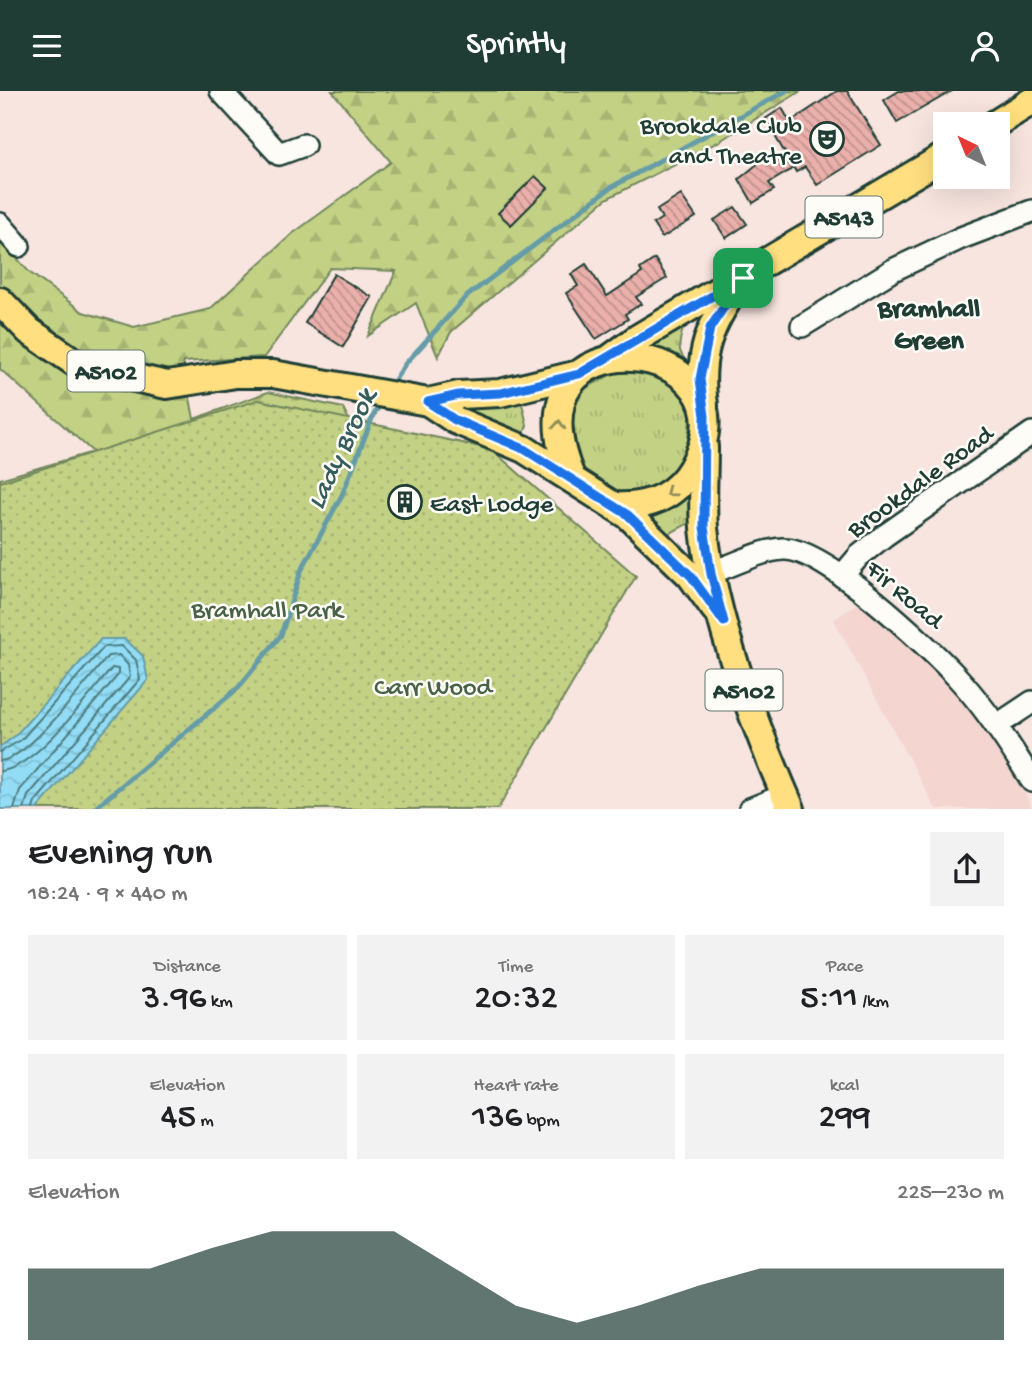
<!DOCTYPE html>
<html lang="en">
<head>
<meta charset="utf-8">
<style>
	body { margin:0; font-family:"Gochi Hand",sans-serif; background:#f2f2f2; color:#202124; height:100vh; display:flex; flex-direction:column; font-size:26px; white-space:nowrap }
	* { box-sizing:border-box; margin:0 }
	p { font-size:23px; color:#757577 }
	.icon { flex:none; width:38px; height:38px; fill:none; stroke:currentColor; stroke-width:2; stroke-linecap:round; stroke-linejoin:round }
	.map { position:relative; height:718px; overflow:hidden }
	.panel { display:flex; flex-direction:column; background:#fff; flex:1 }
	.panel>* { flex:none }
	.needle { width:46px; rotate:317deg }
	.buttons { position:absolute; left:933px; top:21px; display:grid; gap:14px }
	.buttons a { display:grid; place-items:center; width:77px; height:77px; border-radius:0px; background:#fff; box-shadow:0 7px 28px #0002; font-size:35px }
	.pin { position:absolute; display:grid; place-items:center; width:60px; height:60px; color:#fff; margin:-30px; border-radius:14px; box-shadow:0 4px 10px #0006 }
	.round { display:grid; place-items:center; flex:none; width:74px; height:74px; border-radius:0px; background:#f2f2f2 }
	.head { display:flex; align-items:center; justify-content:space-between; height:119px; padding:0 28px }
	h1 { font-size:38px; font-weight:600; line-height:52px }
	.metrics { display:grid; grid-template-columns:repeat(3,1fr); gap:10px; height:119px; padding:7px 28px }
	.metrics div { display:grid; align-content:center; border-radius:0px; background:#f2f2f2; text-align:center }
	.metrics b { font-size:35px; font-weight:600 }
	.metrics small { font-size:19px; font-weight:400 }
	.metrics p { font-size:19px }
	.chart { height:196px; padding:14px 28px }
	.chart p { display:flex; justify-content:space-between }
	.chart svg { width:100%; height:126px; margin-top:7px; fill:#1f3d34; opacity:.7 }
	header { display:flex; justify-content:space-between; align-items:center; height:91px; padding:0 28px; background:#1f3d34; color:#fff; font-size:32px; font-weight:600 }
	.map>svg:first-child { display:block }
</style>
</head>
<body>
<header><svg class="icon" aria-label="menu" viewBox="0 0 24 24"><path d="M4 6h16M4 12h16M4 18h16"/></svg>Sprintly<svg class="icon" aria-label="person" viewBox="0 0 24 24"><circle cx="12" cy="8" r="4"/><path d="M4 21q1-7 8-7t8 7"/></svg></header>
<div class="map">
<svg width="1032" height="718" viewBox="0 0 1032 718">
	<defs>
		<pattern id="grass-tufts" width="24" height="20" patternUnits="userSpaceOnUse" patternTransform="scale(1.75)"><rect width="24" height="20" fill="#c3d185"/><path d="M3 7l-1-3M5 7V3M7 7l1-3M15 17l-1-3M17 17v-4M19 17l1-3" fill="none" stroke="#a7b473"/></pattern>
		<pattern id="forest-firs" width="22" height="20" patternUnits="userSpaceOnUse" patternTransform="scale(1.75)"><rect width="22" height="20" fill="#c3d185"/><path d="M5 1l3.5 6h-7zM16 11l3.5 6h-7z" fill="#a7b473"/></pattern>
		<pattern id="park-dots" width="8" height="8" patternUnits="userSpaceOnUse" patternTransform="scale(1.75)"><rect width="8" height="8" fill="#c3d185"/><path d="M2 2h.1M6 6h.1" fill="none" stroke="#a7b473" stroke-width="1.8" stroke-linecap="round"/></pattern>
		<pattern id="water-waves" width="16" height="10" patternUnits="userSpaceOnUse" patternTransform="scale(1.75)"><rect width="16" height="10" fill="#93dcf5"/><path d="M0 5q4-4 8 0t8 0" fill="none" stroke="#7ebed3"/></pattern>
		<pattern id="building-back-hatch" width="6" height="6" patternUnits="userSpaceOnUse" patternTransform="scale(1.75)"><rect width="6" height="6" fill="#ebb0ab"/><path d="M-1 5l2 2M0 0l6 6M5-1l2 2" fill="none" stroke="#be908c"/></pattern>
	</defs>
	<rect width="100%" height="100%" fill="#f8e5e0"/>
	<filter id="ink" filterUnits="userSpaceOnUse"><feTurbulence type="fractalNoise" baseFrequency=".0143" numOctaves="2"/><feDisplacementMap in="SourceGraphic" scale="14" xChannelSelector="R" yChannelSelector="G"/><feConvolveMatrix kernelMatrix="1 2 1 2 8 2 1 2 1" color-interpolation-filters="sRGB"/></filter>
	<g filter="url(#ink)">
		<polygon fill="#f4d5d0" points="860,510 938,578 971,616 1027,700 1025,702 1032,718 936,718 834,529"/>
		<g fill="url(#grass-tufts)" stroke="#71875c" stroke-width="2">
			<path d="M680,233L683,238C677,256 678,263 691,275V280L647,260L645,256Z"/>
			<polygon points="623,277 657,282 684,305 691,320 686,368 672,391 627,408 577,379 568,316 582,299"/>
			<polygon points="521,308 527,334 523,346 462,325 465,312"/>
			<polygon points="694,392 691,431 665,445 647,428 648,424"/>
		</g>
		<polygon fill="url(#forest-firs)" stroke="#71875c" stroke-width="2" points="332,0 801,0 718,51 606,108 451,241 438,266 416,212 368,245 396,180 330,177 264,266 183,271 194,328 268,301 343,317 354,338 0,718 0,388 93,361 0,278 0,148 29,181 83,221 134,236 210,218 292,143 391,71"/>
		<polygon fill="url(#park-dots)" stroke="#71875c" stroke-width="2" points="258,309 491,358 636,485 498,718 0,718 0,391"/>
		<polygon fill="url(#water-waves)" stroke="#659ca8" stroke-width="2" points="101,548 125,548 143,565 148,589 37,718 0,718 0,656 16,644"/>
		<g fill="none" stroke-linecap="round" stroke-linejoin="round">
			<g stroke="#4d7d81" stroke-width="2">
				<polyline points="0,661 21,649 104,556 122,555 136,569 140,588 35,711 33,718"/>
				<path d="M0,670C29,668 88,588 108,565L119,564L128,574L130,586L28,705L24,718"/>
				<path d="M0,680C34,679 90,603 112,577L118,578V584L20,699L14,718"/>
			</g>
			<g stroke="#659ca8" stroke-width="5">
				<polyline points="390,297 405,273 466,206 610,97 786,0"/>
				<polyline points="94,718 238,597 281,544 301,480 342,404 373,325 381,312"/>
			</g>
		</g>
		<g fill="url(#building-back-hatch)" stroke="#1f3d34" stroke-width="2">
			<polygon points="837,0 847,0 881,54 817,94 805,76 796,81 794,77 769,92 774,99 753,112 739,88 766,66 792,74 765,28 782,17 790,31"/>
			<polygon points="899,0 952,0 897,32 884,9"/>
			<polygon points="535,85 548,97 511,134 498,122"/>
			<polygon points="681,104 696,126 662,147 653,133 662,127 657,119"/>
			<polygon points="735,116 747,133 726,147 714,129"/>
			<polygon points="655,168 667,187 636,206 641,213 625,223 628,228 596,248 566,202 578,195 571,183 586,173 607,205 642,182 640,178"/>
			<polygon points="334,183 372,206 343,256 305,232"/>
			<polygon points="408,393 420,401 407,421 395,413"/>
		</g>
		<g fill="none" stroke-linecap="round" stroke-linejoin="round">
			<g stroke="#1f3d34" stroke-width="26">
				<g id="minor">
					<polyline points="221,0 279,63 304,54"/>
					<polyline points="0,133 19,155"/>
					<polyline points="802,235 893,179 961,147 1032,120"/>
					<path d="M696,484C726,481 753,460 783,458C823,455 929,556 957,586C986,617 1010,654 1032,690"/>
					<polyline points="842,485 859,465 884,445 1032,342"/>
					<polyline points="996,635 1032,611"/>
					<polyline points="750,718 785,704"/>
				</g>
			</g>
			<g stroke="#1f3d34" stroke-width="32">
				<g id="major">
					<polyline points="995,33 1032,10"/>
					<polyline points="0,210 29,240 80,275 167,294 236,283 273,283 428,311 459,304 500,302 579,283"/>
					<polyline points="612,266 638,247 945,65"/>
					<polyline points="428,311 455,329 524,358 628,424 691,485 715,518"/>
					<path d="M704,314C697,264 709,234 738,194"/>
					<path d="M704,356C704,383 702,411 704,437C713,528 755,635 791,718"/>
					<path d="M572,388C496,213 768,244 692,377C675,406 647,417 615,415"/>
				</g>
			</g>
			<use href="#minor" stroke="#fdfcf7" stroke-width="21"/>
			<use href="#major" stroke="#ffdf80" stroke-width="26"/>
		</g>
		<defs><path id="oneway-chevron" d="M-2-3.5L2.5 0L-2 3.5" fill="none" stroke-width="1.6" stroke-linecap="round" stroke-linejoin="round" transform="scale(1.75)"/></defs>
		<g stroke="#8f8e5a">
			<use href="#oneway-chevron" transform="translate(559 334) rotate(-86)"/>
			<use href="#oneway-chevron" transform="translate(670 401) rotate(143)"/>
		</g>
	</g>
	<g fill="none" stroke-linecap="round" stroke-linejoin="round" filter="url(#ink)">
		<g stroke="#fff" stroke-width="14">
			<polygon id="route" points="743,187 710,237 700,288 705,325 704,436 711,483 724,531 691,485 628,424 524,358 455,329 428,311 459,304 501,302 579,283"/>
		</g>
		<use href="#route" stroke="#1a73e8" stroke-width="9"/>
	</g>
	<defs>
		<g id="theatre-ring" transform="scale(1.75)"><circle r="9.5" fill="#fdfcf7" stroke="#1f3d34" stroke-width="1.5"/><path d="M-5-5.5Q0-4 5-5.5V0Q5 5 0 6Q-5 5-5 0ZM-3.3-2.5H-1v1.5H-3.3ZM1-2.5H3.3v1.5H1ZM-2.8 1Q0 5.5 2.8 1Z" fill="#1f3d34"/></g>
		<g id="building-ring" transform="scale(1.75)"><circle r="9.5" fill="#fdfcf7" stroke="#1f3d34" stroke-width="1.5"/><path d="M-4-6H4V6H1V3H-1V6H-4ZM-2.5-4.3h1.7v1.8h-1.7ZM.8-4.3h1.7v1.8H.8ZM-2.5-1h1.7V.8h-1.7ZM.8-1h1.7V.8H.8Z" fill="#1f3d34"/></g>
	</defs>
	<g fill-rule="evenodd">
		<use href="#theatre-ring" x="827" y="48"/>
		<use href="#building-ring" x="405" y="411"/>
	</g>
	<g text-anchor="middle" stroke-width="5" stroke-linejoin="round" paint-order="stroke">
		<g fill="#fdfcf7" stroke="#62766e" stroke-width="2">
			<rect x="805.5" y="105.5" width="77" height="41" rx="5"/>
			<rect x="67.5" y="259.5" width="77" height="41" rx="5"/>
			<rect x="705.5" y="578.5" width="77" height="41" rx="5"/>
		</g>
		<g font-size="24" font-weight="bold" fill="#1f3d34">
			<text x="844" y="134">A5143</text>
			<text x="106" y="288">A5102</text>
			<text x="744" y="607">A5102</text>
		</g>
		<g font-size="26" fill="#1f3d34" stroke="#fdfcf7" text-anchor="end">
			<text x="802" y="42">Brookdale Club<tspan x="802" dy="30">and Theatre</tspan></text>
			<text x="430" y="420" text-anchor="start">East Lodge</text>
		</g>
		<g font-size="26" fill="#1f3d34" stroke="#fdfcf7">
			<text transform="translate(919 389) rotate(-36)" y="9">Brookdale Road</text>
			<text transform="translate(906 502) rotate(40)" y="9">Fir Road</text>
		</g>
		<g font-size="26" fill="#486248" stroke="#fdfcf7">
			<text x="267" y="526">Bramhall Park</text>
			<text x="433" y="603">Carr Wood</text>
		</g>
		<g font-size="28" font-weight="bold" fill="#1f3d34" stroke="#fdfcf7">
			<text x="929" y="225">Bramhall<tspan x="929" dy="32">Green</tspan></text>
		</g>
		<g font-size="28" font-style="italic" fill="#365d5b" stroke="#fdfcf7">
			<text transform="translate(339 357) rotate(-65)" y="10">Lady Brook</text>
		</g>
	</g>
</svg>
<div class="buttons">
<a><svg class="needle" viewBox="-14 -14 28 28"><path d="M0-13l5 13h-10z" fill="#e53935"/><path d="M0 13l5-13h-10z" fill="#757577"/></svg></a>
</div>
<div class="pin" style="left:743px;top:187px;background:#1e9e55"><svg class="icon" aria-label="arrive" viewBox="0 0 24 24"><path d="M6 21V4h12l-3 4 3 4H6"/></svg></div>
</div>
<section class="panel">
<div class="head"><div><h1>Evening run</h1><p>18:24 · 9 × 440 m</p></div><a class="round"><svg class="icon" aria-label="share" viewBox="0 0 24 24"><path d="M12 15V3M7 8l5-5 5 5M5 13v7h14v-7"/></svg></a></div>
<div class="metrics">
<div><p>Distance</p><b>3.96<small> km</small></b></div>
<div><p>Time</p><b>20:32</b></div>
<div><p>Pace</p><b>5:11<small> /km</small></b></div>
</div>
<div class="metrics">
<div><p>Elevation</p><b>45<small> m</small></b></div>
<div><p>Heart rate</p><b>136<small> bpm</small></b></div>
<div><p>kcal</p><b>299</b></div>
</div>
<div class="chart"><p><span>Elevation</span>225–230 m</p>
<svg viewBox="0 0 160 44" preserveAspectRatio="none"><path d="M0 44V19L10 19L20 19L30 12L40 6L50 6L60 6L70 19L80 32L90 38L100 32L110 25L120 19L130 19L140 19L150 19L160 19V44z"/></svg>
</div>
</section>
</body>
</html>
